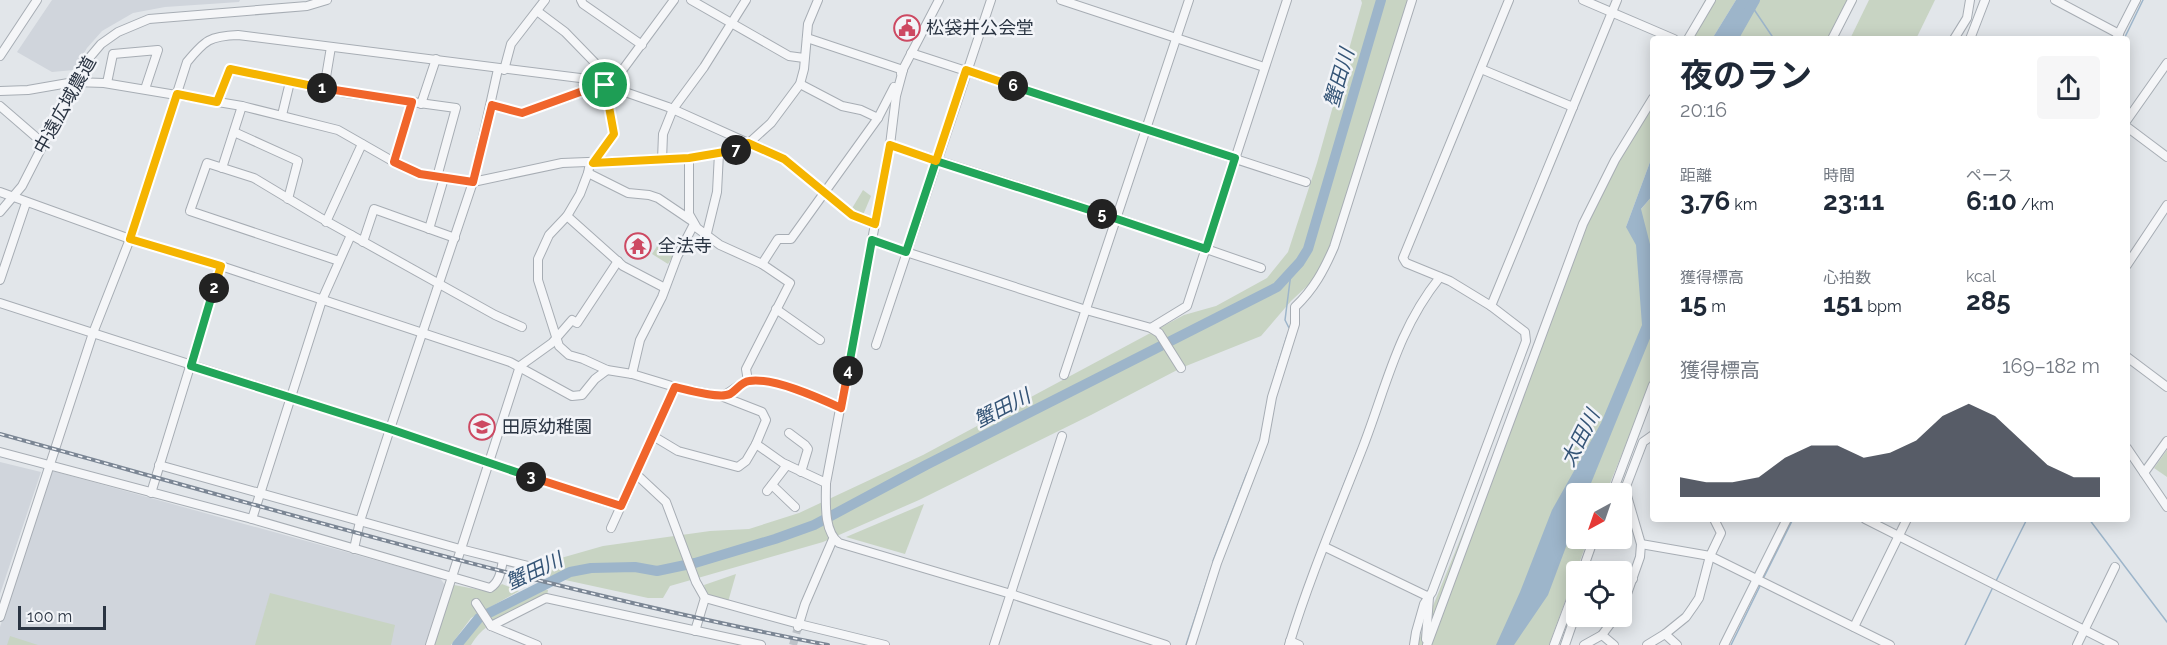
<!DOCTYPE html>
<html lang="ja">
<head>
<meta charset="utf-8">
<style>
	body { margin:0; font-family:Raleway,"Noto Sans JP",sans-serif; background:#f6f6f7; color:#1f2937; height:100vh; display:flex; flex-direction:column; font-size:22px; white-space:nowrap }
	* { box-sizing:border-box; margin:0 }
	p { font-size:20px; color:#747a83 }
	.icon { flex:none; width:33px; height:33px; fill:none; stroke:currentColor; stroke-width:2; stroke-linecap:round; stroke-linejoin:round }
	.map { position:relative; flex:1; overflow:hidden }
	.details { position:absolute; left:1650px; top:36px; width:480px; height:486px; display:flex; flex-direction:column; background:#fff; border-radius:6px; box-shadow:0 3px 15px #0003 }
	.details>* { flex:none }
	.needle { width:39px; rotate:220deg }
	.controls { position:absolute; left:1566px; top:483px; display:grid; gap:12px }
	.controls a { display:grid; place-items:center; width:66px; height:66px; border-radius:6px; background:#fff; box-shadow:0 3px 15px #0003; font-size:30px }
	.scale { position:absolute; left:18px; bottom:15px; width:88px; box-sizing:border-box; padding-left:6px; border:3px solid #2a3442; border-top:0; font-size:16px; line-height:21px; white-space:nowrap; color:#2a3442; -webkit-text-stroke:4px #f2f4f8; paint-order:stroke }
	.pin { position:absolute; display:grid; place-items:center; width:51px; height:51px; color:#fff; margin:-26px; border:3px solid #fff; border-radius:50%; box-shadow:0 2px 6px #0007 }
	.km { position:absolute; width:30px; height:30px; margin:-15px; border-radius:50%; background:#222; color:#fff; font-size:16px; line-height:30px; text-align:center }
	.round { display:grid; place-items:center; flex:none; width:63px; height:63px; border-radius:6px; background:#f6f6f7 }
	.overview { display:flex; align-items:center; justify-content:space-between; height:102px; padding:0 30px }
	h1 { font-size:33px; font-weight:700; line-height:45px }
	.stats { display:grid; grid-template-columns:repeat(3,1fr); gap:9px; height:102px; padding:6px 30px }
	.stats div { display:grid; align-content:center }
	.stats b { font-size:26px; font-weight:700 }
	.stats small { font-size:16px; font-weight:400 }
	.stats p { font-size:16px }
	.chart { height:168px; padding:12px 30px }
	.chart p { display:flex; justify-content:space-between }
	.chart svg { width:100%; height:108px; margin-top:6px; fill:#111827; opacity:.7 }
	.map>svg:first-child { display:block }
</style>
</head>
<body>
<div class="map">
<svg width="2167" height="645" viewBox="0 0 2167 645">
	<rect width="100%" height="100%" fill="#e2e6ea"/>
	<g fill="#d0d5dc">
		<polygon points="52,0 240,0 239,2 165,7 133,13 102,31 87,48 74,70 52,72 17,52"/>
		<polygon points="0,462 41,472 0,594"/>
		<polygon points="53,471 440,578 445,585 425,645 0,645 0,627 49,474"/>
	</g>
	<g fill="#c8d4c3">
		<polygon points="1361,0 1409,0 1335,236 1319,275 1291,301 1261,336 1181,368 1091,415 919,500 823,542 670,586 663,598 648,598 533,573 540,564 603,546 710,531 749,529 799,513 923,455 1184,315 1216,306 1267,278 1288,252 1317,163 1362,3"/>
		<polygon points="1705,0 1736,0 1712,39 1686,39"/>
		<polygon points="1756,0 1853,0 1833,39 1731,39"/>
		<polygon points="1869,0 1935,0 1916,39 1850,39"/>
		<polygon points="1653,98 1653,154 1626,227 1653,195 1653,378 1606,493 1576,494 1576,538 1588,539 1549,645 1417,645 1532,364 1605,177"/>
		<polygon points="863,190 871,196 863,215 851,210"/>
		<polygon points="661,240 676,251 668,264 652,254"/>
		<polygon points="2167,450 2167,477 2154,468"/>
		<polygon points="924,504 905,554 846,537"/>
		<polygon points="736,574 728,602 707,595 704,585"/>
		<polygon points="449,584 491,592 502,584 519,591 471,618 451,645 429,645"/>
		<path d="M542,589L548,590L547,596C522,608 485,619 471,645H461C484,613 508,606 542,589Z"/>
		<polygon points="270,593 395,625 391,645 255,645"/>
		<polygon points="10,636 38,645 7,645"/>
	</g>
	<g fill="#9db5ca">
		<polygon points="1736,0 1756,0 1731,39 1712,39"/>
		<polygon points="1653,154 1653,195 1641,209 1653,256 1653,331 1587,493 1576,494 1576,520 1548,595 1514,645 1496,645 1520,592 1552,510 1601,423 1642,325 1636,245 1626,227"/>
	</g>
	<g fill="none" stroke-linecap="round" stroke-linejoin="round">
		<g stroke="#9db5ca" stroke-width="1.5">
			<polyline points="1751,5 1774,39"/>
			<polyline points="2124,39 2143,0"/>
			<polyline points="1289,328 1285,320 1291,273"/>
			<polyline points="1276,371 1287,336"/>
			<polyline points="1342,489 1358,449"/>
			<polyline points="2089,519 2167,622"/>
			<polyline points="1213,561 1247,473"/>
			<polyline points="1764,577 1793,519"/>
			<polyline points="1996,581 2027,519"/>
			<polyline points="1186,645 1211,569"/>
			<polyline points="1731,645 1761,584"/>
			<polyline points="1965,645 1993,587"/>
		</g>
		<g stroke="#9db5ca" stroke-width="10">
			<polyline points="1733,39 1755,0"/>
			<polyline points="457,645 479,618 570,572 591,568 635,567 657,571 695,563 775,539 814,525 926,465 1277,287 1300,262 1308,249 1381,0"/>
		</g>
		<polyline stroke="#bdc2c8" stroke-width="8" stroke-dasharray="8 4" stroke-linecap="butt" points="793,645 798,627"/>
		<g stroke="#a7adb4" stroke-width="10">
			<g id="minor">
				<polyline points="581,0 583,4 642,45"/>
				<polyline points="691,0 789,56 804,58"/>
				<polyline points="1061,0 1264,67"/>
				<polyline points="1583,0 1674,39"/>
				<polyline points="2055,0 2119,34"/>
				<polyline points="537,11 565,32 601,69 614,134 593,163"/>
				<polyline points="807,38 903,70"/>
				<polyline points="1688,39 1711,0"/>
				<polyline points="1832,39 1852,0"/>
				<polyline points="1954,39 1967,18 1970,0"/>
				<polyline points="1970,39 1985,0"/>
				<polyline points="2116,39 2136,0"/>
				<polyline points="911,53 1306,182"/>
				<polyline points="0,56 37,0"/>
				<polyline points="1481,69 1573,107"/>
				<polyline points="504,70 511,44 545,0"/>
				<path d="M903,70L896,96L890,145L826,483C826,501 823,531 839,543L1011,594L1166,645"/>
				<polyline points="901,73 939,0"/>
				<polyline points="107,83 113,54 158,50 145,89"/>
				<polyline points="800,84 842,106 861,110 878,118"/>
				<polyline points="605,85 621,72 674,0"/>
				<polyline points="324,89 331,47"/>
				<polyline points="0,91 28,90 74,82 104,83 242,106 338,130 394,162 420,174 473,182 562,163 689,158 737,149 749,143 771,123 800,84 804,69 808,24 818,0"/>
				<polyline points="217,102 230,69 346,93 456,108 437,177"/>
				<polyline points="421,104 436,59"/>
				<polyline points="492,105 523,113 594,88 596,83"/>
				<polyline points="0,106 44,144"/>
				<polyline points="282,115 290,82"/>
				<polyline points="2127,120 2167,63"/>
				<polyline points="2127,127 2167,157"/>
				<polyline points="234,132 298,161 288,199"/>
				<polyline points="890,145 1117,218 1261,268"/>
				<polyline points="689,158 689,214 697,228 720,245 762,264 790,283 746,369 748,381"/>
				<polyline points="662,160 663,134 673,109 704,67 746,0"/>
				<polyline points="394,162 412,102"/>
				<polyline points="590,163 588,173 580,194 567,216 549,235 538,259 538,280 559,346 569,355 583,359 607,370 632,374 675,387 721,396 762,412 766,420 756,444 783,463 826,483"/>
				<polyline points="222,168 242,106"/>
				<polyline points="588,173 628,193 649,195 658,198 692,221"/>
				<polyline points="0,192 130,239 221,266 510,362 572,396 582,395 595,379 607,370"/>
				<polyline points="0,212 22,186 85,63 101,44 118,32 149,19 307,6 327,0"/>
				<polyline points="567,216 623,266 665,288"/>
				<polyline points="326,222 362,144"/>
				<polyline points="429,229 444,178"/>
				<polyline points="706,237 717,192 719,153"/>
				<polyline points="872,241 1086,310 1151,328 1159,333 1181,368"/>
				<polyline points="363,242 374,209 455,238"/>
				<polyline points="339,261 190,211 207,163 254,178 319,217 495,315 522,327"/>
				<polyline points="762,264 778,239 791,239 878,118 894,87"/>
				<polyline points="2127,265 2167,205"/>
				<polyline points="0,280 26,203"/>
				<polyline points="0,303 390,429 618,506 623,504 636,474"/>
				<polyline points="1491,306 1450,281 1406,263 1403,258 1509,0"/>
				<polyline points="776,309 820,340"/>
				<polyline points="1151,328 1187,306 1287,0"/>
				<polyline points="876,345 991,0"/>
				<polyline points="2127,357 2167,387"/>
				<polyline points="632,374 640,340 662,297 677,257 694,224"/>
				<polyline points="1064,375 1189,0"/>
				<polyline points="675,387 636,474 666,502 696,582 705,598 799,624 885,645"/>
				<path d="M721,396C732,393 739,382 750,381C778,378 816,397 841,408"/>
				<polyline points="789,433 805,445 808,449 801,472"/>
				<polyline points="653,436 678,451 738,467 746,461 756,444"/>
				<polyline points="2127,448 2167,507"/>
				<path d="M0,452L252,519L490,588C500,582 501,570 503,560"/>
				<polyline points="159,465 460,549 532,567"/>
				<polyline points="2144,473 2167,441"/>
				<polyline points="772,485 795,507"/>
				<polyline points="767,491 787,465"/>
				<polyline points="151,493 221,266"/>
				<polyline points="1612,494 1653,385"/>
				<polyline points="252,519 322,300 351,235"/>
				<polyline points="1865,519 2114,645"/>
				<polyline points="611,528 621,506"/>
				<polyline points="1641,544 1710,556 1890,645"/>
				<polyline points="1325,547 1429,597 1426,639"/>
				<polyline points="354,549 360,521 390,429 473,182 498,69"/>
				<polyline points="1582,572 1594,538"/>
				<polyline points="1592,572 1594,566 1610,572"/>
				<polyline points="1622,575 1633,579"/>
				<polyline points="476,603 491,626 537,645"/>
				<polyline points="1622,608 1640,557 1641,544 1625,489 1643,442 1653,435"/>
				<path d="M0,617L93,333L130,239L187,62C205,40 210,36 238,35L580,78L605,85L668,107L784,159L852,215L875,224"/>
				<polyline points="491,626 546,598 761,645"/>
				<polyline points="798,627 805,604 833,539"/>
				<polyline points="1854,627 1907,519"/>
				<polyline points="695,631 705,598"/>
				<polyline points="1665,634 1677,645"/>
				<polyline points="1602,635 1614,645"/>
				<polyline points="1290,641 1299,645"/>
				<polyline points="430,645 520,366 552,343 572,320 577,323 618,261"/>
				<polyline points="994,645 1062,436"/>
				<path d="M1191,645L1217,563L1264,441L1272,397L1295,324V307C1314,289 1324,270 1334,247L1412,0"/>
				<path d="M1289,645C1309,579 1336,516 1361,452C1386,389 1396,332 1440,277"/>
				<polyline points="1414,645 1416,632 1424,604 1432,592 1526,341 1525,332 1491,306 1617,0"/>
				<polyline points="1427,645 1583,224 1615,160 1653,98"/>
				<polyline points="1554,645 1576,586"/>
				<polyline points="1565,645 1576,613"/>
				<polyline points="1584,645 1602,635 1616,616"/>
				<polyline points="1647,645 1665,634 1686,617 1693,607 1699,598 1710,556 1721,533 1714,519"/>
				<polyline points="1724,645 1787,519"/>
				<polyline points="2077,645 2115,567"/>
			</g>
		</g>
		<use href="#minor" stroke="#f5f6f8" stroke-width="8"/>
		<g stroke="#7b8694" stroke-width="4">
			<path id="rail" d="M0,434C275,510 548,591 828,645"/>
		</g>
		<use href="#rail" stroke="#f2f4f8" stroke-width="1.5" stroke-dasharray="4.5" stroke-linecap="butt"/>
	</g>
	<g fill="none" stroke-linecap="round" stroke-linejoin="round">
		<g stroke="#fff" stroke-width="12">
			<polyline id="split-1" points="322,88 412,102 394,162 420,174 473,182 492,105 522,113 594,87 596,83 605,85"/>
		</g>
		<g stroke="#fff" stroke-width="12">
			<polyline id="split-2" points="214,288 221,266 130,239 177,94 217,102 230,69 322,88"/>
		</g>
		<g stroke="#fff" stroke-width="12">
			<polyline id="split-3" points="214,288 191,366 390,429 531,477"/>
		</g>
		<g stroke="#fff" stroke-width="12">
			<path id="split-4" d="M531,477L621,506L675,387C688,390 719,399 730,394C737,390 741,382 749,381C773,377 819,398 841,408L848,371"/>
		</g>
		<g stroke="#fff" stroke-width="12">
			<polyline id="split-5" points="848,371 872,240 906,252 936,161 1102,214"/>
		</g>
		<g stroke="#fff" stroke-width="12">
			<polyline id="split-6" points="1013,86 1235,158 1206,249 1102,214"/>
		</g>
		<g stroke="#fff" stroke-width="12">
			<polyline id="split-7" points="736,150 748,143 784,159 852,215 875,224 890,145 936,161 966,70 1013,86"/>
		</g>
		<g stroke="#fff" stroke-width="12">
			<polyline id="split-8" points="605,85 614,134 593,163 689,158 736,150"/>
		</g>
		<use href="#split-1" stroke="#f0652b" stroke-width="8"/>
		<use href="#split-2" stroke="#f5b400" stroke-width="8"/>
		<use href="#split-3" stroke="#22a559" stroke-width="8"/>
		<use href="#split-4" stroke="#f0652b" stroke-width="8"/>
		<use href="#split-5" stroke="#22a559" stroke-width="8"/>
		<use href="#split-6" stroke="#22a559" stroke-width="8"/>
		<use href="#split-7" stroke="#f5b400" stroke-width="8"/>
		<use href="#split-8" stroke="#f5b400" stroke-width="8"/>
	</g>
	<defs>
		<g id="civic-ring" transform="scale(1.35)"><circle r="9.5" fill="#f2f4f8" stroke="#cd4962" stroke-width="1.5"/><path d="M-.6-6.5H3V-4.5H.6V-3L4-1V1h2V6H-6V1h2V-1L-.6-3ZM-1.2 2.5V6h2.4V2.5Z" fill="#cd4962"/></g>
		<g id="temple-ring" transform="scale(1.35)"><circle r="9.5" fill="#f2f4f8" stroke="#cd4962" stroke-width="1.5"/><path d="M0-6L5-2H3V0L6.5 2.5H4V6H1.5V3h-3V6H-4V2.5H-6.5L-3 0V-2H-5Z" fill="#cd4962"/></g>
		<g id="school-ring" transform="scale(1.35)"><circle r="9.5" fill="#f2f4f8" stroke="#cd4962" stroke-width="1.5"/><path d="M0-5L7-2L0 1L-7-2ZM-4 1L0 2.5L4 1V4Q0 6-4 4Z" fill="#cd4962"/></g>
	</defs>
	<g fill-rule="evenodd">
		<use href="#civic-ring" x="907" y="28"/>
		<use href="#temple-ring" x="638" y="246"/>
		<use href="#school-ring" x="482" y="427"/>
	</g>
	<g text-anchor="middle" stroke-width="5" stroke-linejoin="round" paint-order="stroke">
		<g font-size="18" fill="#2a3442" stroke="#f2f4f8" text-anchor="start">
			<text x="926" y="34">松袋井公会堂</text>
			<text x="658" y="252">全法寺</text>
			<text x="502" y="433">田原幼稚園</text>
		</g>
		<g font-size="18" fill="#2a3442" stroke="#f2f4f8">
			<text transform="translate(65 105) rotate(-61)" y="6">中遠広域農道</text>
		</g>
		<g font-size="20" font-style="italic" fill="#345476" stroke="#f2f4f8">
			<text transform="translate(1339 78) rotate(-74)" y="7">蟹田川</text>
			<text transform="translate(1002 408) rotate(-27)" y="7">蟹田川</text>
			<text transform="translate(1580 438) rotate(-63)" y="7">太田川</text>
			<text transform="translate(534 571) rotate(-25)" y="7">蟹田川</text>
		</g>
	</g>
</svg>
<div class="controls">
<a><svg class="needle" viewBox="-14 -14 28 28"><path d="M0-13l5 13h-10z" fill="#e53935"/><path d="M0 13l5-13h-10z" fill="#747a83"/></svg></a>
<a><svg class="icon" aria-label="locate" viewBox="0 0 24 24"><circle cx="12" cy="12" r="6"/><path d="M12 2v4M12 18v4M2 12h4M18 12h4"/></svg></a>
</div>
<div class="scale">100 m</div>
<div class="pin" style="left:605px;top:85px;background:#1e9e55"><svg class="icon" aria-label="arrive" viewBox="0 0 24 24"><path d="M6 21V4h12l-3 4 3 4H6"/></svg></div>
<b class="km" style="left:322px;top:88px">1</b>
<b class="km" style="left:214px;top:288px">2</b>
<b class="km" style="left:531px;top:477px">3</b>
<b class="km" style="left:848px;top:371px">4</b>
<b class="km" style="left:1102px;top:214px">5</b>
<b class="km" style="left:1013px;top:86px">6</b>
<b class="km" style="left:736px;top:150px">7</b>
<section class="details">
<div class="overview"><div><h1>夜のラン</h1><p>20:16</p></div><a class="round"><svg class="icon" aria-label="share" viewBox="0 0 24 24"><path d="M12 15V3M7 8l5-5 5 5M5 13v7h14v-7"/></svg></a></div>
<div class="stats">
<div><p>距離</p><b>3.76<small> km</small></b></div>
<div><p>時間</p><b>23:11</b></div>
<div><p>ペース</p><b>6:10<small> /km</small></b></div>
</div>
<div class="stats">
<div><p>獲得標高</p><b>15<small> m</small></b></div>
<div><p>心拍数</p><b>151<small> bpm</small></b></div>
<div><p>kcal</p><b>285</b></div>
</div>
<div class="chart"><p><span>獲得標高</span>169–182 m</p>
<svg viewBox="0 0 160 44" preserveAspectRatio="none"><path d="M0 44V36L10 38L20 38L30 36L40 28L50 23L60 23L70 28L80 26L90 21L100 11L110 6L120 11L130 21L140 31L150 36L160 36V44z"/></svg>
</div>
</section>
</div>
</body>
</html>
